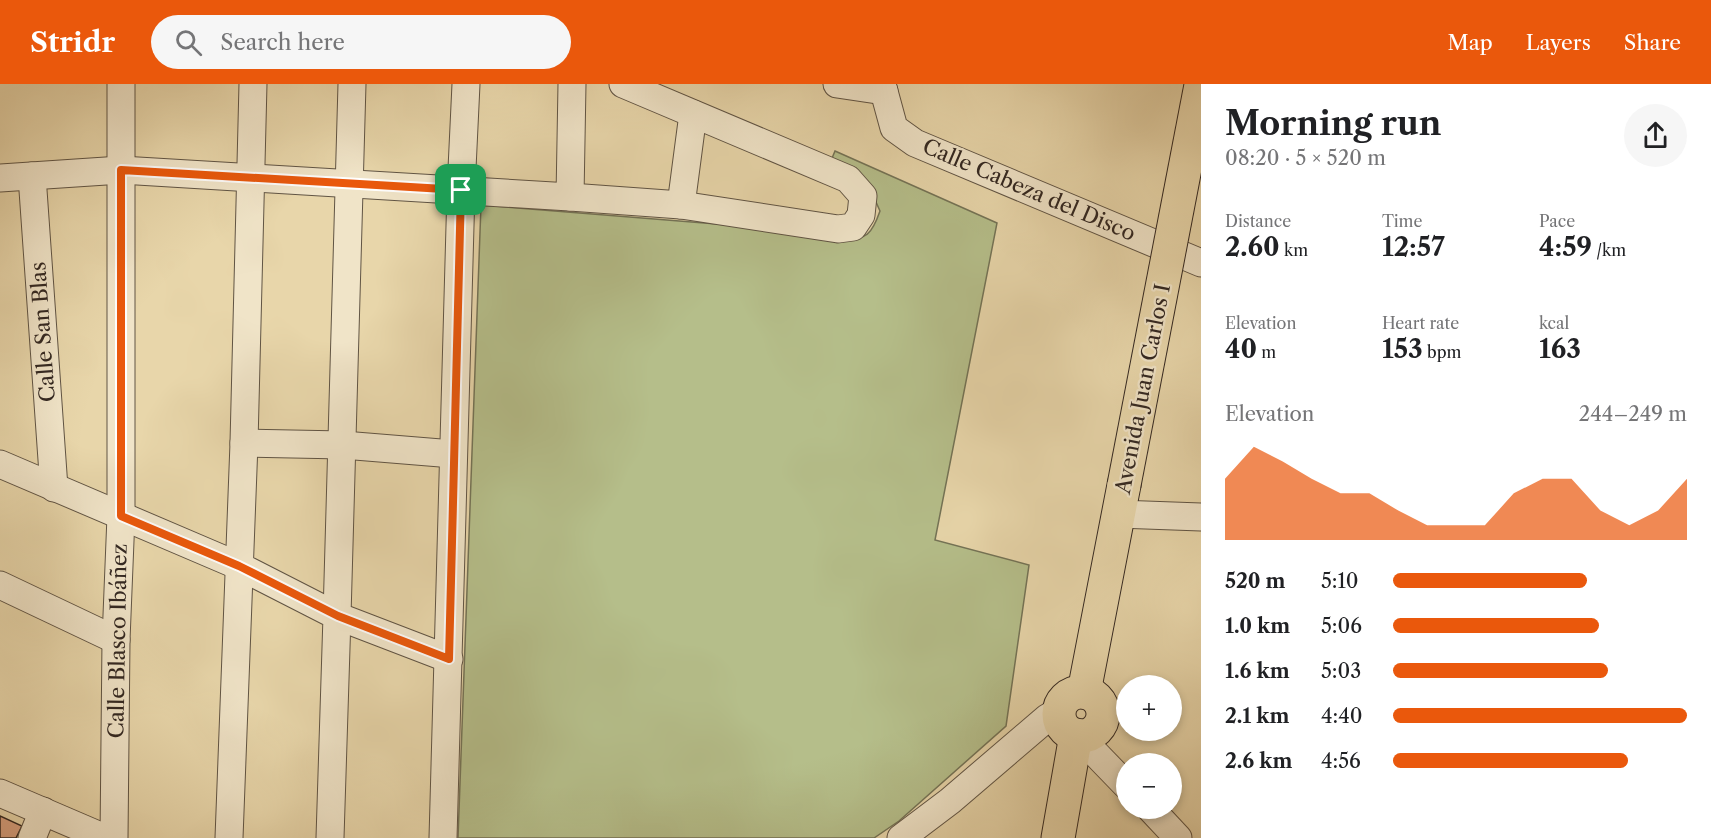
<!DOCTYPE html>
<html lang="en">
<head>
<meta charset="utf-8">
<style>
	body { margin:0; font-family:"Libre Caslon Text",serif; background:#f6f6f6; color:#202124; height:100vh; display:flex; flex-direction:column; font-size:22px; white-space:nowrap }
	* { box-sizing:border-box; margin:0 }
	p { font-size:20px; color:#757577 }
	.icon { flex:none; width:33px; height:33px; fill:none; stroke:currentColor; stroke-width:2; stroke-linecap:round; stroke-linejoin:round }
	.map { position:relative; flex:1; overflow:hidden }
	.panel { display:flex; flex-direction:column; background:#fff; width:510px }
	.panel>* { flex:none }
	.fabs { position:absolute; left:1116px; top:591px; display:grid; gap:12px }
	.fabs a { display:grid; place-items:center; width:66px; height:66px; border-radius:50%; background:#fff; box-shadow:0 3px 9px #0003; font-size:30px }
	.pin { position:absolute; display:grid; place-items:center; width:51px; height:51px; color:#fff; margin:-26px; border-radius:12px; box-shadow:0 3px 9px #0006 }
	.round { display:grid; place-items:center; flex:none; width:63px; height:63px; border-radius:32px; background:#f6f6f6 }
	.summary { display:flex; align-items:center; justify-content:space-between; height:102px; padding:0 24px }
	h1 { font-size:33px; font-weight:700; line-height:45px }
	.figures { display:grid; grid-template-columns:repeat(3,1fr); gap:9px; height:102px; padding:6px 24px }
	.figures div { display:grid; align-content:center }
	.figures b { font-size:26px; font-weight:700 }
	.figures small { font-size:16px; font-weight:400 }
	.figures p { font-size:16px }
	.chart { height:168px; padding:12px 24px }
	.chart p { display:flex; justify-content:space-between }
	.chart svg { width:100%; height:108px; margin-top:6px; fill:#ea580c; opacity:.7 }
	ul { padding:0 24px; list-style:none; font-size:20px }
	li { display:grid; grid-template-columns:96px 72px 1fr; align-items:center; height:45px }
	li i { height:15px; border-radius:8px; background:#ea580c }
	header { display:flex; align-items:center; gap:36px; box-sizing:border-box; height:84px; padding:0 30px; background:#ea580c; color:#fff }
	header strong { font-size:28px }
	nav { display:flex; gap:33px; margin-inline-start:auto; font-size:21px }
	.search { width:420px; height:54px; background:#f6f6f6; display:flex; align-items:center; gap:15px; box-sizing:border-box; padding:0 21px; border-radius:33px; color:#757577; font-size:22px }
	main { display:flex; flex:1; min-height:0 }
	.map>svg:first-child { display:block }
</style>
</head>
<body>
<header>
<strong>Stridr</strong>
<div class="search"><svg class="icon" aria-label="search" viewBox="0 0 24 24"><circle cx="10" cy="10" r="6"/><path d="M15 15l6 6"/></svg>Search here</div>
<nav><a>Map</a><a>Layers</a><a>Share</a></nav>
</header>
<main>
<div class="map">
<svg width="1201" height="754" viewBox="0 0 1201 754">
	<rect width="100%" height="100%" fill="#e8d6aa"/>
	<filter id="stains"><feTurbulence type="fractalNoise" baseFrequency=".00333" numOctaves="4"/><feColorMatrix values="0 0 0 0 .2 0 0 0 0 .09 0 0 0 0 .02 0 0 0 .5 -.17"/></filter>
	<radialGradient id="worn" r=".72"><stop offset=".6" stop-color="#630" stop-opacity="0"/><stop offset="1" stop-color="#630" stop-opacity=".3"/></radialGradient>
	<path fill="#b5be8a" stroke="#747356" stroke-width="1.5" d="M835,67L997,139L935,456L1029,481L1006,642L899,737L874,754H458L481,121L729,141L841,156C867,156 872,150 880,127L871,107L830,79Z"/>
	<polygon fill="#d9a281" stroke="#332822" stroke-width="1.5" points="0,732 22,742 16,754 0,754"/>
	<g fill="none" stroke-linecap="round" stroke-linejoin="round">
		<g stroke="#605444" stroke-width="29">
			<g id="minor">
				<polyline points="352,0 337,532 449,575"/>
				<polyline points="837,0 884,7"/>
				<polyline points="882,0 894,44 915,59 1201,179"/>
				<polyline points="32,92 54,404"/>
				<polyline points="0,94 121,86 570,113 572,0"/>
				<polyline points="570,113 681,121 838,145 853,143 861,131 863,112 848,95 623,0"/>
				<polyline points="681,121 693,30"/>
				<polyline points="244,359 343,361 453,370"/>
				<polyline points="0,380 239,482 337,532 330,754"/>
				<polyline points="1118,430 1201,433"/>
				<polyline points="0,501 116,556"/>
				<polyline points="1086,651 1094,668 1126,701"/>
				<polyline points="0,709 105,754"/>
				<polyline points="1150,724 1178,754"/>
				<polyline points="32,754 43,727"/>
				<polyline points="114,754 116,556 121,432 121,0"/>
				<polyline points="229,754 244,359 253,0"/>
				<polyline points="443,754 461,106 466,0"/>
				<polyline points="901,754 950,717 1047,634 1059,627"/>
			</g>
		</g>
		<g stroke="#332822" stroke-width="35">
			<g id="major">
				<polyline points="1084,608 1124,401"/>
				<circle cx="1081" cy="630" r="22"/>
				<polyline points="1058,754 1076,651"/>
			</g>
		</g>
		<use href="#minor" stroke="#f0e4c8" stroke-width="27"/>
		<use href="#major" stroke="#e8d6aa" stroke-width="33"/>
		<g stroke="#332822" stroke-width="35" stroke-linecap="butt">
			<polyline id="major-bridge" points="1124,401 1201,1"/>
		</g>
		<use href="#major-bridge" stroke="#e8d6aa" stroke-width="33"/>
	</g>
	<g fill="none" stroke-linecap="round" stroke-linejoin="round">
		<g stroke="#fff" stroke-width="12">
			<polygon id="route" points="121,86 461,106 449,575 338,532 239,482 121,432"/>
		</g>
		<use href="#route" stroke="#ea580c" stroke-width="8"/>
	</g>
	<g text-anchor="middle" stroke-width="4.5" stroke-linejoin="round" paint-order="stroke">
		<g font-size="21" fill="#332822" stroke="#f0e4c8">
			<text transform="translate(1029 106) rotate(23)" y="7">Calle Cabeza del Disco</text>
			<text transform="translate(43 248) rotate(-94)" y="7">Calle San Blas</text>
			<text transform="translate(1143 305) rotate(-79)" y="7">Avenida Juan Carlos I</text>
			<text transform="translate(118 557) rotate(-89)" y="7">Calle Blasco Ibáñez</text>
		</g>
	</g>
	<rect width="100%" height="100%" filter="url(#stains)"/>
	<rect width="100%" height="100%" fill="url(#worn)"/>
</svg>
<div class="fabs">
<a>+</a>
<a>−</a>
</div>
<div class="pin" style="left:461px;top:106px;background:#1e9e55"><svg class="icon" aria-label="arrive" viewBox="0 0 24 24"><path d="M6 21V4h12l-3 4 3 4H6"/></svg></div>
</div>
<section class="panel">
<div class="summary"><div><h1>Morning run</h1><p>08:20 · 5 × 520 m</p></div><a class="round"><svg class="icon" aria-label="share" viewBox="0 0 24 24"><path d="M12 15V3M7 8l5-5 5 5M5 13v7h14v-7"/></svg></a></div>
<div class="figures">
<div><p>Distance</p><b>2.60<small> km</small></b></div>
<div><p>Time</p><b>12:57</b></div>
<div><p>Pace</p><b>4:59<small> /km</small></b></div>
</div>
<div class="figures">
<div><p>Elevation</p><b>40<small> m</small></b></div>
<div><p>Heart rate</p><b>153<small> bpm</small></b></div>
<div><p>kcal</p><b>163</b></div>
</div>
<div class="chart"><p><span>Elevation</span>244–249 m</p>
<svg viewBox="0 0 160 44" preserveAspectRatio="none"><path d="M0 44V19L10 6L20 12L30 19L40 25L50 25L60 32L70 38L80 38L90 38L100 25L110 19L120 19L130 32L140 38L150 32L160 19V44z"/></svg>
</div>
<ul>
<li><b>520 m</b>5:10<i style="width:66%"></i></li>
<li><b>1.0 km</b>5:06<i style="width:70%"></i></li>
<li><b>1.6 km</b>5:03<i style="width:73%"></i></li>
<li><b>2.1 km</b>4:40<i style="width:100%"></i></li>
<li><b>2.6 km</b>4:56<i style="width:80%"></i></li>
</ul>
</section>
</main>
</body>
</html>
